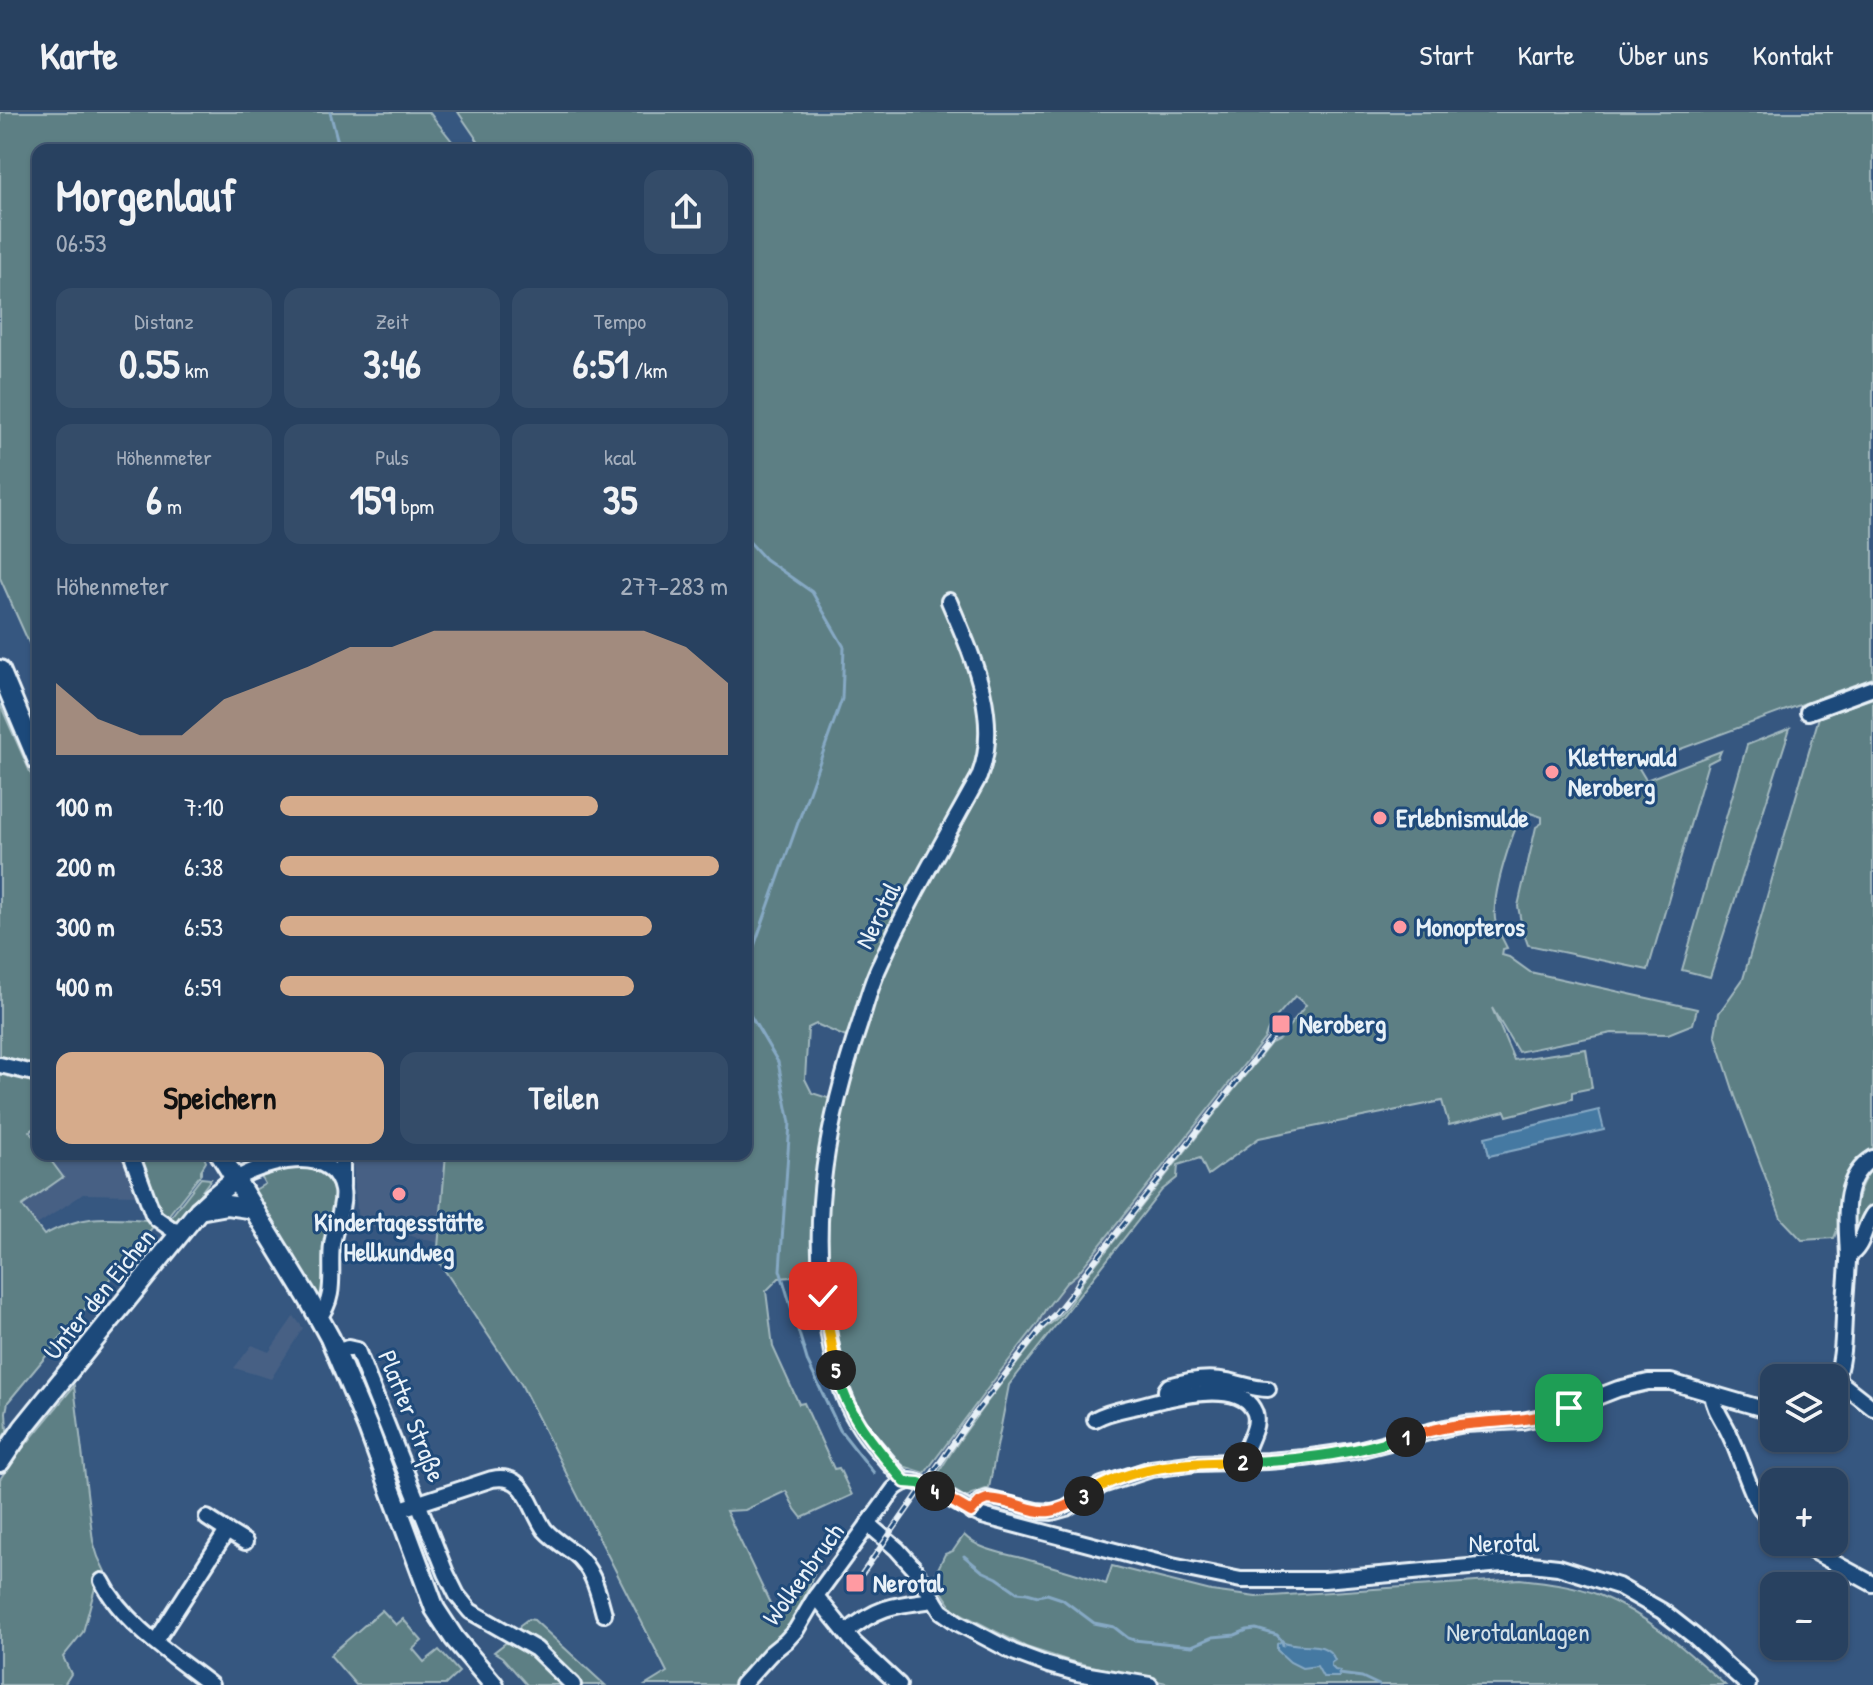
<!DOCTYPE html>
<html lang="de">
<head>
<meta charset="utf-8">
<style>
	body { margin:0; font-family:"Patrick Hand",sans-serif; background:#344c69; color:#f1f3f6; height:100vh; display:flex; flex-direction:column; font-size:30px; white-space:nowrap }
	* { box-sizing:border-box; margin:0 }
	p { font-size:26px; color:#a5afbd }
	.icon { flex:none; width:44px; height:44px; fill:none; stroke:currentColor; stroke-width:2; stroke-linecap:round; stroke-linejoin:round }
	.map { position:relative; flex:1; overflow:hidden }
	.side { position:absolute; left:32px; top:32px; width:720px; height:1016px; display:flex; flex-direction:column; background:#284160; border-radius:16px; box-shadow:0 2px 6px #0004,0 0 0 2px #445a75 }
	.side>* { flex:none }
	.fabs { position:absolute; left:1760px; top:1252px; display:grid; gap:16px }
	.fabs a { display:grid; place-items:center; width:88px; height:88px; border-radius:16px; background:#284160; box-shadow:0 2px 6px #0004,0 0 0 2px #445a75; font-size:40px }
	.pin { position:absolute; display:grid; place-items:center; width:68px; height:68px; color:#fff; margin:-34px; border-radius:16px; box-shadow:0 4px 12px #0006 }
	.km { position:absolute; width:40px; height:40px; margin:-20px; border-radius:50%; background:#222; color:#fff; font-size:22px; line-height:40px; text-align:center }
	.round { display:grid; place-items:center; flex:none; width:84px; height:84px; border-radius:16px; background:#344c69 }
	.summary { display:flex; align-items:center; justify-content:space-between; height:136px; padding:0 24px }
	h1 { font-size:44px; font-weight:800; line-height:60px }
	.metrics { display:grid; grid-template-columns:repeat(3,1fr); gap:12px; height:136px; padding:8px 24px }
	.metrics div { display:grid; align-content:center; border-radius:16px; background:#344c69; text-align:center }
	.metrics b { font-size:40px; font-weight:800 }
	.metrics small { font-size:22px; font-weight:400 }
	.metrics p { font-size:22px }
	.chart { height:224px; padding:16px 24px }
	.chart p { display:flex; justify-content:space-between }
	.chart svg { width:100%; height:144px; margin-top:8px; fill:#d6ab8b; opacity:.7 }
	.primary-button { display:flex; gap:16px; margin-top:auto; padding:16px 24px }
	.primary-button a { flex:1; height:92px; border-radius:16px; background:#d6ab8b; color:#111; font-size:32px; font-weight:800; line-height:92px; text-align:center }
	.primary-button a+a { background:#344c69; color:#f1f3f6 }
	ul { padding:0 24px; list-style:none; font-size:26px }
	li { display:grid; grid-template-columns:128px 96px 1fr; align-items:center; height:60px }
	li i { height:20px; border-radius:10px; background:#d6ab8b }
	header { display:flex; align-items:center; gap:48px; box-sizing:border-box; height:112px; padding:0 40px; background:#284160; border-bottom:2px solid #445a75 }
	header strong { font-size:38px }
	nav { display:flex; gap:44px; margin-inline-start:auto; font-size:28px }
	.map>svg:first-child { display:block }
</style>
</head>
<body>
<header>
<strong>Karte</strong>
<nav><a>Start</a><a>Karte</a><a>Über uns</a><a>Kontakt</a></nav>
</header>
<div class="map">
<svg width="1873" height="1573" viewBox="0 0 1873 1573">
	<rect width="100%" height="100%" fill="#365780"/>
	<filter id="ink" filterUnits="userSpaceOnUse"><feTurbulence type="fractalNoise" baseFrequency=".0125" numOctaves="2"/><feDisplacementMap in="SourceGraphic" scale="16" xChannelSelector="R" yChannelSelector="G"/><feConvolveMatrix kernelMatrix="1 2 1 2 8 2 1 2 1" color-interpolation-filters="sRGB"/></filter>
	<g filter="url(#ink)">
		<g fill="#466084">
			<polygon points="1266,919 1277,928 1271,931 1084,1167 1078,1180 1056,1208 1045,1216 1006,1265 947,1347 940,1342 981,1284 1038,1212 1045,1198 1066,1171 1077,1162 1264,926"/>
			<polygon points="46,1042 123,1042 136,1083 83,1082 37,1113 21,1092 62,1065"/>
			<polygon points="352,1042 446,1042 439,1131 358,1111"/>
			<polygon points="294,1204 303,1216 271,1267 234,1256 252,1233 269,1240"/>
		</g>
		<g fill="#5d7f84" stroke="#a2b8be" stroke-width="2" fill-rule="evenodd">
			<polygon points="0,0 429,0 459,38 38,38 38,551 0,466"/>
			<path d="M458,0H1873V566L1637,653L1646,668L1721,639L1718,646L1708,651L1648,858L1528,833L1522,816L1518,794L1536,715L1542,711V705L1524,699C1511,722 1492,781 1495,807C1496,817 1503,827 1507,836L1503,837L1502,843L1509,845L1530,860L1697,897L1693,912L1668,922L1612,921L1518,940L1492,896L1514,948L1586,937L1592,976L1572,980V987L1507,1004L1505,999L1449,1013L1442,989L1259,1026L1208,1063L1200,1046L1178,1053L1177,1066L1162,1078L1009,1273L989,1376L971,1382L967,1386L935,1367C966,1313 1007,1265 1045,1216C1062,1204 1075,1186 1084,1167L1271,931L1278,928L1306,893L1295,884C1285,896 1269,910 1265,926L1077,1162L1066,1171L1045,1198L1038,1211L1000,1260L925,1361L906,1355L896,1349L863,1315L846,1280L830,1196L829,1162L779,1166L766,1179L773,1235L799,1292L804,1291L834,1357L839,1356L852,1383L802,1406L795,1397L786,1379L745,1398L726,1399L777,1506C795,1495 798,1470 811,1454H817L800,1496L792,1511L737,1573H646L667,1560L521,1272L437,1147L446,1042H746V200L748,197L746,193V38H484ZM816,912L860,931L843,991L812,981L805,967L808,916Z"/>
			<path d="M1873,586V1039C1868,1042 1860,1046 1856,1050C1836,1071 1846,1102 1834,1126L1802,1128L1781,1106L1735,984L1715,922L1719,901L1743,867L1819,605Z"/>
			<path d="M0,592L38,678V1014L30,1019L38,1030V1042H46L63,1065L22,1094L44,1123C83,1102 104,1105 147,1108L153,1111V1115L8,1290L6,1300L7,1319L0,1328Z"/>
			<polygon points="1790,616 1710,865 1682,858 1747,633"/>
			<polygon points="139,1042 203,1042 206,1050 201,1058 201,1062 167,1105 160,1097"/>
			<path d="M297,1054C315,1056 330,1064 337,1081L327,1175L321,1189L317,1186L253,1079L265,1072L260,1063L263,1061Z"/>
			<path d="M1873,1056V1093C1864,1100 1862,1113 1854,1118L1852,1116C1856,1093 1857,1073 1873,1056Z"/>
			<polygon points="201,1066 211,1067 181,1107 177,1109 170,1106"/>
			<polygon points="74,1274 93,1429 98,1445 109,1468 95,1476 83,1520 63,1545 71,1562 64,1573 0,1573 0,1367 13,1348"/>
			<path d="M964,1423C979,1438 1002,1441 1022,1446C1050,1454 1079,1461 1106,1472L1112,1454L1211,1479L1256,1485L1520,1467C1547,1470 1574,1473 1599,1483C1648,1503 1686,1538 1725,1573H1175L1070,1549L1026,1535L954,1498L936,1471V1461L945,1442L953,1439Z"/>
			<polygon points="382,1498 396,1513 403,1507 422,1529 413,1537 424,1550 439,1538 459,1560 445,1573 356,1573 330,1543"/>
			<polygon points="528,1507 534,1508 605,1573 580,1573 558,1549 518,1520 520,1513"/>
			<polygon points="512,1526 569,1573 527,1573 502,1545 494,1540"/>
		</g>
		<g fill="#4579a2" stroke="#86a9c4" stroke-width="2">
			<polygon points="1599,998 1604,1018 1489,1044 1485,1025"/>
			<path d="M1282,1529C1299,1538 1326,1525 1335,1548L1331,1551V1554L1335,1558L1340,1559L1339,1565H1323L1317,1554L1302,1556L1290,1550L1277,1538V1532Z"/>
		</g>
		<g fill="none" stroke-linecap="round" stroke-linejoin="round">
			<g stroke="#86a9c4" stroke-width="3">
				<polyline points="330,0 340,38"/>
				<polyline points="746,426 765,447 812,480 844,535 842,587 746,857"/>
				<polyline points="746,896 778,950 790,1011 780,1158 808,1251 840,1318 874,1361"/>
				<polyline points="964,1444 982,1459 997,1466 1017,1480 1027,1481 1038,1484 1047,1482 1062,1487 1094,1511 1114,1515 1128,1526 1134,1528 1192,1534 1213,1525 1235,1523 1247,1518 1256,1517 1277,1523 1282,1529 1283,1533"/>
				<polyline points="1339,1562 1362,1565 1379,1573"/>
			</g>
			<g stroke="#e8f1f8" stroke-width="20">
				<g id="minor">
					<polyline points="1808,600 1873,576"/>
					<polyline points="0,953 38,962"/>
					<polyline points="131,1042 153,1102 156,1106 180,1123"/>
					<polyline points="342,1042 342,1074"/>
					<path d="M234,1068C262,1051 332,1029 342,1078C345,1094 334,1116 332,1133C329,1158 337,1185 319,1205"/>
					<path d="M1848,1144C1864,1135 1863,1116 1873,1102"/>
					<polyline points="336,1240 348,1236 357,1238 446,1461 457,1483 470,1499 536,1537 573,1573"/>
					<polyline points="1836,1267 1873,1296"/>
					<path d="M1834,1272C1843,1251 1843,1227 1844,1205C1845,1186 1847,1168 1848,1149C1848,1114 1837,1068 1873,1046"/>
					<path d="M1712,1282C1714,1298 1724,1309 1730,1323C1745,1354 1750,1388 1774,1414"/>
					<path d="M1166,1287V1278L1169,1274C1188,1268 1209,1265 1228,1269C1242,1272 1254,1277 1268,1277"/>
					<path d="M1095,1307C1109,1299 1126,1297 1142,1293C1168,1286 1236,1267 1253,1297C1263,1313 1244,1333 1243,1350"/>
					<path d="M905,1370C887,1348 866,1328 853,1303C836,1273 831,1237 826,1204C809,1103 828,1006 860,911C866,892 871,871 880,853C909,788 945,727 979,665C1002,607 972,543 949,489"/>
					<path d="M398,1398L492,1367C527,1360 529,1396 545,1418C553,1427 564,1434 574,1441C593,1456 598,1480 604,1502"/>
					<polyline points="971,1400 980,1390 987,1387 1036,1399 1052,1400 1066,1396 1102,1373 1151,1357 1196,1351 1268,1349 1304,1346 1354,1339 1445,1316 1465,1312 1522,1309 1551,1303 1618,1277 1648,1270 1671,1270 1774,1300"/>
					<polyline points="868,1412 897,1437 913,1455 941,1499 958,1511 1013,1540 1048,1553 1077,1561 1150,1573"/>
					<polyline points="227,1419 245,1430"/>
					<polyline points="1796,1430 1873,1472"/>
					<path d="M102,1469C123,1512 174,1544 211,1573"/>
					<polyline points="816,1484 854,1531 899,1573"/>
					<path d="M846,1521C877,1494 895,1493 934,1488"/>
					<polyline points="156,1529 227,1419 207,1406"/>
					<path d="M742,1573L770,1542L786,1529L796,1518L816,1484L894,1377C899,1373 904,1369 911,1369C926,1369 965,1399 986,1405L1172,1454L1241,1468H1324L1502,1452H1531L1558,1455L1618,1474L1662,1499L1694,1524L1748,1573"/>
				</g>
			</g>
			<g stroke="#e8f1f8" stroke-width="24">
				<g id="major">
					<polyline points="0,558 38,649"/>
					<polyline points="220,1042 308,1186 330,1226 368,1316 435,1497 454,1526 494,1573"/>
					<polyline points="199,1098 227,1093 254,1097"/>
					<polyline points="0,1350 23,1316 199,1098 213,1085 234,1068"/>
				</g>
			</g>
			<use href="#minor" stroke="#1f4a7a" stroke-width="14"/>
			<use href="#major" stroke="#1f4a7a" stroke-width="18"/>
			<g stroke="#e8f1f8" stroke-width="6">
				<polyline id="rail" points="862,1462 969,1309 1043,1214 1055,1202 1073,1180 1081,1166 1273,924"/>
			</g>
			<use href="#rail" stroke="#1f4a7a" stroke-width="3" stroke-dasharray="9" stroke-linecap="butt"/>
		</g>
	</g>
	<g fill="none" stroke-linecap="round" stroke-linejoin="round" filter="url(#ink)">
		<g stroke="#fff" stroke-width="16">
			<path id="split-1" d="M1406,1325C1427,1319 1448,1314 1469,1312C1507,1308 1532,1310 1569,1296"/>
		</g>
		<g stroke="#fff" stroke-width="16">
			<path id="split-2" d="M1243,1350C1299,1349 1353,1341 1406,1325"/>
		</g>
		<g stroke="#fff" stroke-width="16">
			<path id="split-3" d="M1084,1384C1132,1352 1188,1351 1243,1350"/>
		</g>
		<g stroke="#fff" stroke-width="16">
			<path id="split-4" d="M935,1379L971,1400L980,1390L987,1387C1033,1390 1036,1415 1084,1384"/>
		</g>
		<g stroke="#fff" stroke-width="16">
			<path id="split-5" d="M836,1258C848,1306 875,1334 905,1370L919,1371L935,1379"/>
		</g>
		<g stroke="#fff" stroke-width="16">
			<polyline id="split-6" points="823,1184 836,1258"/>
		</g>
		<use href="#split-1" stroke="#f0652b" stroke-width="10"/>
		<use href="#split-2" stroke="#22a559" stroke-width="10"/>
		<use href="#split-3" stroke="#f5b400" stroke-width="10"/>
		<use href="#split-4" stroke="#f0652b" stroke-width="10"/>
		<use href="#split-5" stroke="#22a559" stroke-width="10"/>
		<use href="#split-6" stroke="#f5b400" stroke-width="10"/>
	</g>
	<g fill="#ff9aa2" stroke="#1f4a7a" stroke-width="3">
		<circle cx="1552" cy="660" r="8"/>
		<circle cx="1380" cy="706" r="8"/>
		<circle cx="1400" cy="815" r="8"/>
		<rect x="1271" y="902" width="20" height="20" rx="4"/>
		<circle cx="399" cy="1082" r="8"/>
		<rect x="845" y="1461" width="20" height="20" rx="4"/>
	</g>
	<g text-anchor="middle" stroke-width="6" stroke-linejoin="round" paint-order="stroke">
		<g font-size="26" font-weight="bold" fill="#e8f1f8" stroke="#1f4a7a" text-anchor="start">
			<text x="1568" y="654">Kletterwald<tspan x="1568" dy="30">Neroberg</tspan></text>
			<text x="1396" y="715">Erlebnismulde</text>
			<text x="1416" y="824">Monopteros</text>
			<text x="1299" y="921">Neroberg</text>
			<text x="399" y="1119" text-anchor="middle">Kindertagesstätte<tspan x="399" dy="30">Hellkundweg</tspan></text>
			<text x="873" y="1480">Nerotal</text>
		</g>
		<g font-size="26" fill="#e8f1f8" stroke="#1f4a7a">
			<text transform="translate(878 803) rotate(-64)" y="9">Nerotal</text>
			<text transform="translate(99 1182) rotate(-51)" y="9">Unter den Eichen</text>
			<text transform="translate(412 1304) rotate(68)" y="9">Platter Straße</text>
			<text transform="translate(1504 1431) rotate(-1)" y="9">Nerotal</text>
			<text transform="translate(803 1462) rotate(-54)" y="9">Wolkenbruch</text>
		</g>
		<g font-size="26" fill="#d3e0e7" stroke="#1f4a7a">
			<text x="1518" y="1529">Nerotalanlagen</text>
		</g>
	</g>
</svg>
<div class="fabs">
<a><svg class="icon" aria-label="layers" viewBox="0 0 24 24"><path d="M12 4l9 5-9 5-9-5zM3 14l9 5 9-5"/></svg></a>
<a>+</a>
<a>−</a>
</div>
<div class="pin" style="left:1569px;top:1296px;background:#1e9e55"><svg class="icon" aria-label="arrive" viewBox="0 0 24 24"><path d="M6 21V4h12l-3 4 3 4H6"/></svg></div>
<div class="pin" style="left:823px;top:1184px;background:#d93025"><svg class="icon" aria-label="check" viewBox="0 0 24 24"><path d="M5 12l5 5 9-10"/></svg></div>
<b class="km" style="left:1406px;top:1325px">1</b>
<b class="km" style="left:1243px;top:1350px">2</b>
<b class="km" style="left:1084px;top:1384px">3</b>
<b class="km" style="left:935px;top:1379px">4</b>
<b class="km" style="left:836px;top:1258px">5</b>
<section class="side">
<div class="summary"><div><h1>Morgenlauf</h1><p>06:53</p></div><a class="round"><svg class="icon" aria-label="share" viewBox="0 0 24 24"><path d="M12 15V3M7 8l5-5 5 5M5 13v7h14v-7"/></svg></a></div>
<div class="metrics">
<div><p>Distanz</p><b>0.55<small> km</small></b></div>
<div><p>Zeit</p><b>3:46</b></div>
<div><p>Tempo</p><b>6:51<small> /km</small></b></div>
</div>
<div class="metrics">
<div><p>Höhenmeter</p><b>6<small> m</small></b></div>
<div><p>Puls</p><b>159<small> bpm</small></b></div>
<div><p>kcal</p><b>35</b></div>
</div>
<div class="chart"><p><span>Höhenmeter</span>277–283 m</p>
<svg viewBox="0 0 160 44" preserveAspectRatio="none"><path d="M0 44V22L10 33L20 38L30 38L40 27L50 22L60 17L70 11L80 11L90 6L100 6L110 6L120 6L130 6L140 6L150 11L160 22V44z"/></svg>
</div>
<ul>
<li><b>100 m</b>7:10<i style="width:71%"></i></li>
<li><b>200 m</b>6:38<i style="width:98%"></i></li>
<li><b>300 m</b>6:53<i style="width:83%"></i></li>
<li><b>400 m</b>6:59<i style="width:79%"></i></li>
</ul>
<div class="primary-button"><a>Speichern</a><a>Teilen</a></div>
</section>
</div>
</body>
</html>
